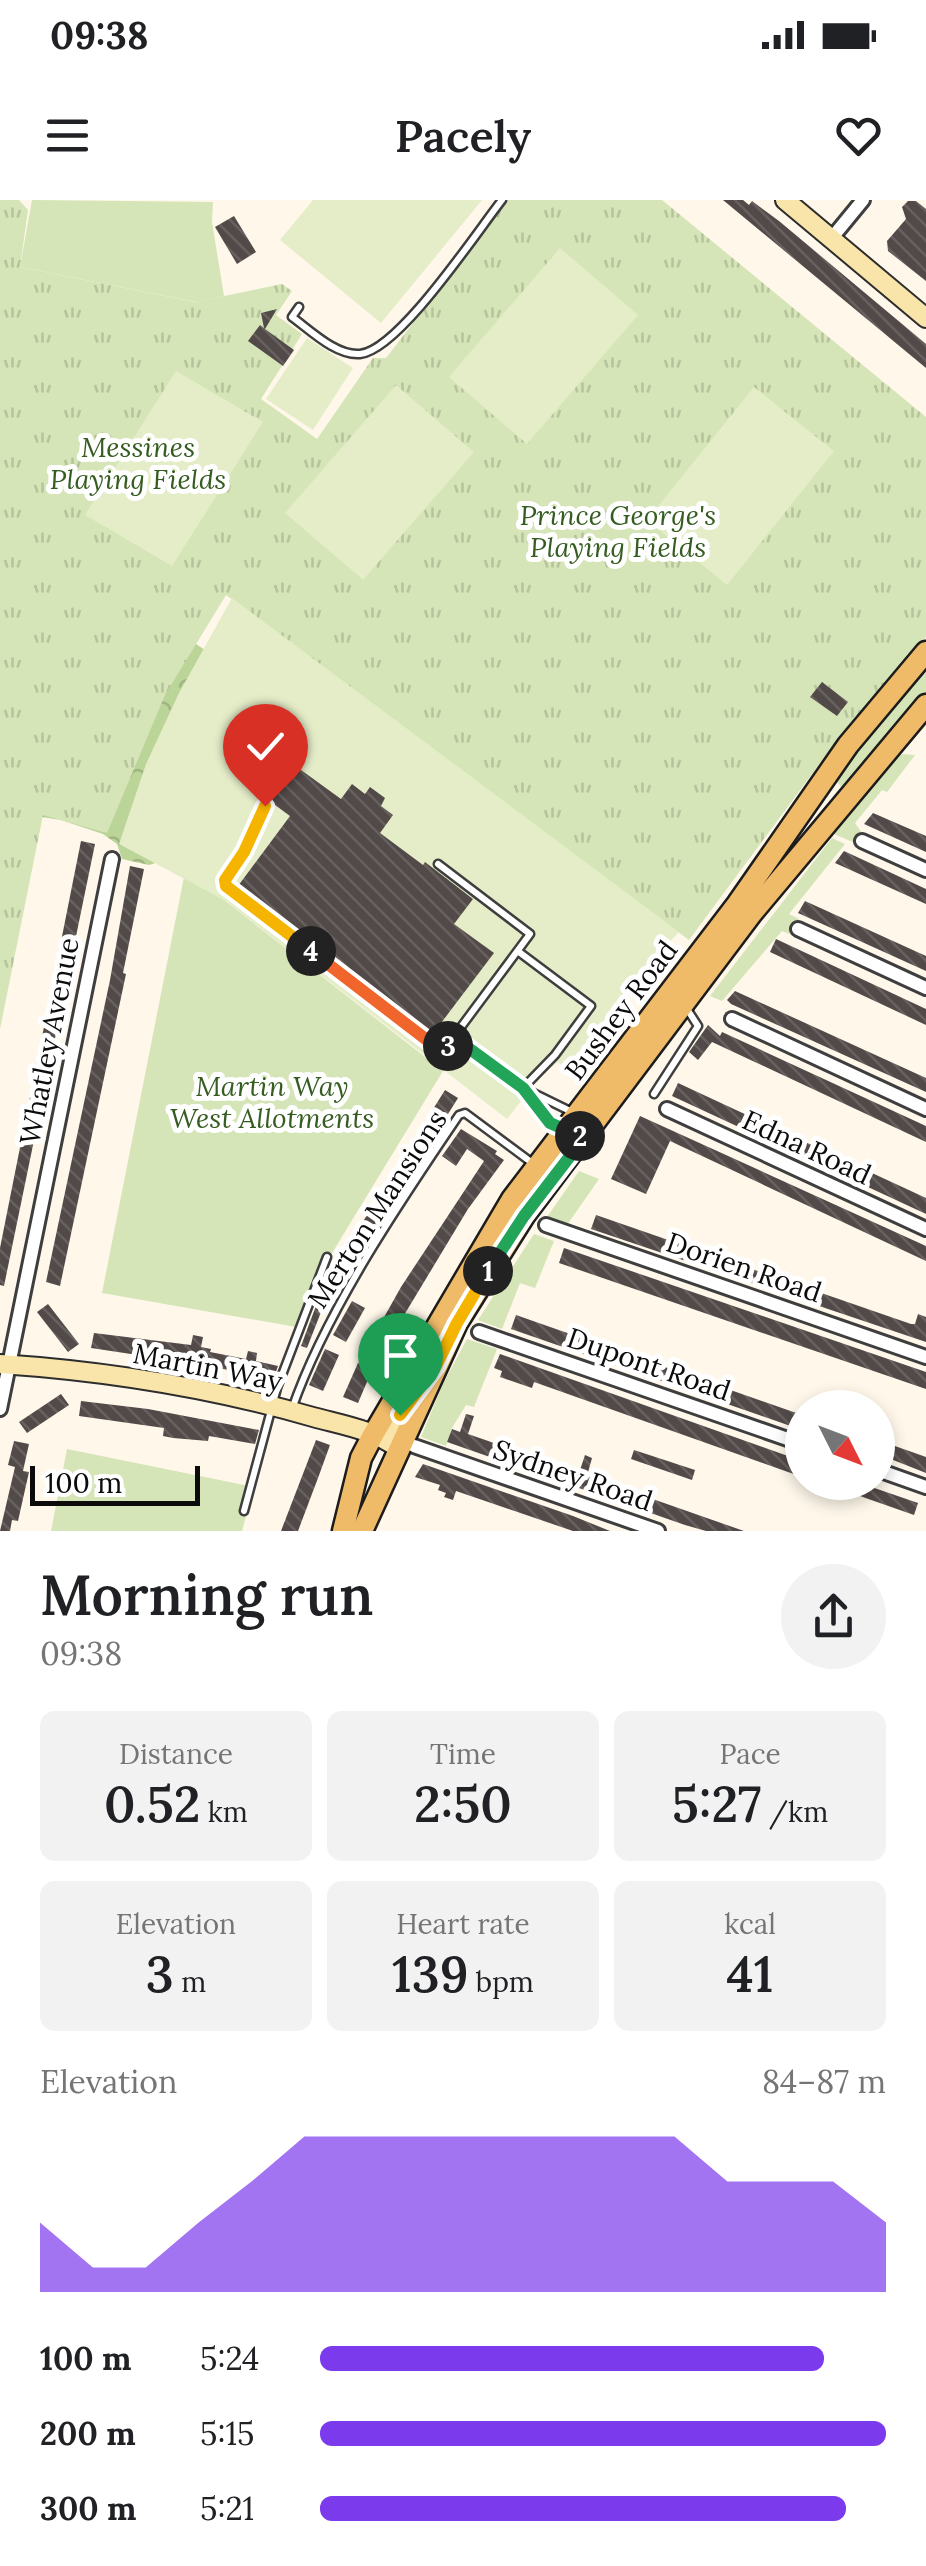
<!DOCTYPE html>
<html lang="en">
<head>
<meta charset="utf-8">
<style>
	body { margin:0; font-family:Lora,serif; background:#f2f2f2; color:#202124; height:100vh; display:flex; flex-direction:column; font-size:38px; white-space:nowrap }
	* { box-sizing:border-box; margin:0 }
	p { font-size:32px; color:#757577 }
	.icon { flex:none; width:55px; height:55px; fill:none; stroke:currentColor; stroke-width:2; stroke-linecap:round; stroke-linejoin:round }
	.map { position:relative; height:1331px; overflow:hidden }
	.panel { display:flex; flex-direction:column; background:#fff; flex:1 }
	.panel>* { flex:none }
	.needle { width:65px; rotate:132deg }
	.buttons { position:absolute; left:785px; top:1190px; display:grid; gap:20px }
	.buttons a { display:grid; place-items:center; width:110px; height:110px; border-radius:50%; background:#fff; box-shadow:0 5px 15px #0003; font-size:50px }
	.scale { position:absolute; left:30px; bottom:25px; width:170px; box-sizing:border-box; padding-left:10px; border:5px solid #0b0b0b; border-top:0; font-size:28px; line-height:35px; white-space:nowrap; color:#0b0b0b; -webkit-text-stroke:8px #fff; paint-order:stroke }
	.pin { position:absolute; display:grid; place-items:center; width:85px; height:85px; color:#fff; margin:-102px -42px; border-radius:50% 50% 50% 0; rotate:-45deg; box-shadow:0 0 10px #0007 }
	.pin .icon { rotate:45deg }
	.km { position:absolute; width:50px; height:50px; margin:-25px; border-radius:50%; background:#222; color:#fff; font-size:28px; line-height:50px; text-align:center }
	.round { display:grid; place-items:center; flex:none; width:105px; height:105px; border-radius:52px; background:#f2f2f2 }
	.overview { display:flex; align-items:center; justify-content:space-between; height:170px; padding:0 40px }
	h1 { font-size:55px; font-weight:600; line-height:75px }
	.figures { display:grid; grid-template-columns:repeat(3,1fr); gap:15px; height:170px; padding:10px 40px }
	.figures div { display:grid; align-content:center; border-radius:15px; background:#f2f2f2; text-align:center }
	.figures b { font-size:50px; font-weight:600 }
	.figures small { font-size:28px; font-weight:400 }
	.figures p { font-size:28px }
	.chart { height:280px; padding:20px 40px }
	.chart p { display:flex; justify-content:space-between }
	.chart svg { width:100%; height:180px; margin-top:10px; fill:#7c3aed; opacity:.7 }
	ul { padding:0 40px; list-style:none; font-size:32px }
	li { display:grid; grid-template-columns:160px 120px 1fr; align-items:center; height:75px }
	li i { height:25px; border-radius:12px; background:#7c3aed }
	.status { display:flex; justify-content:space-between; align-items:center; height:70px; padding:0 50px; background:#fff; direction:ltr }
	.status svg { height:28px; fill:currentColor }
	header { display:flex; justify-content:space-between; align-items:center; height:130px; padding:0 40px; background:#fff; font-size:45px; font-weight:600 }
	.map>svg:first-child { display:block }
</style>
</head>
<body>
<div class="status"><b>09:38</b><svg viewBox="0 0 49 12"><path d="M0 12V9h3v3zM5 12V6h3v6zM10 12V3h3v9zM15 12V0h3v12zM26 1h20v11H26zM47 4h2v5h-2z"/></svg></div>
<header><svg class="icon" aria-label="menu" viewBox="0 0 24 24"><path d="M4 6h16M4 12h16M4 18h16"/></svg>Pacely<svg class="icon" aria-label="heart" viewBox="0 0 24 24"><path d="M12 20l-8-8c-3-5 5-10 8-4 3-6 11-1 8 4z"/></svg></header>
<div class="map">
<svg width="926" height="1331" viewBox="0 0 926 1331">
	<defs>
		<pattern id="forest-crowns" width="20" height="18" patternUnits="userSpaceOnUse" patternTransform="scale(2.5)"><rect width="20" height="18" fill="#bbd497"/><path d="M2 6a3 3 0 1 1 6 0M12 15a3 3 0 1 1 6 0" fill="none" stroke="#9fb581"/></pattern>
		<pattern id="park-tufts" width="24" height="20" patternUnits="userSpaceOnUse" patternTransform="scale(2.5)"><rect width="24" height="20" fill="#d5e5b7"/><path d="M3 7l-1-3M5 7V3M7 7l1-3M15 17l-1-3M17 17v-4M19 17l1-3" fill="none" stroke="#b6c39c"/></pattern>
		<pattern id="building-back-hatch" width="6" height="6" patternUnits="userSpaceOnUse" patternTransform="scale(2.5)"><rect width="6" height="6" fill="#524a48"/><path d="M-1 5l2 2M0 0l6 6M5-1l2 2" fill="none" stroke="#66605e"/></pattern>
	</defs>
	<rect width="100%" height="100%" fill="#fef7ea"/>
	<g fill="#d5e5b7">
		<polygon points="32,0 213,2 212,22 224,96 196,102 20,67"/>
		<polygon points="926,466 926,493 847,589 842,588 837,582 838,573"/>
		<polygon points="903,554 915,555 887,592 882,590 855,623 862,633 855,643 834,634 894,559"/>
		<polygon points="832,638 845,644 789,714 799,719 792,735 782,731 722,801 710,796"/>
		<polygon points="184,677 224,700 443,871 329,1058 302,1128 102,1093"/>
		<polygon points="579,971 599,979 567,1025 547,1017"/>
		<polygon points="534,1034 554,1041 535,1088 520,1083 502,1129 478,1120"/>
		<polygon points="467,1139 497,1149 474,1207 466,1205 452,1228 446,1246 421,1237 443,1184"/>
		<polygon points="67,1249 254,1287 242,1331 51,1331"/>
	</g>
	<polygon fill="url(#forest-crowns)" points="196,444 205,450 162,661 149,665 122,659 117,644 103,634 61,620 29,615 0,589 190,445"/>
	<polygon fill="url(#park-tufts)" points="0,0 19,0 28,10 20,67 195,102 282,84 292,91 276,115 302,134 261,199 317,239 373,158 386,158 508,0 662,0 926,217 926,437 843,532 689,740 226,395 165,495 107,633 43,615 0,829"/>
	<g fill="#e5edc8">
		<polygon points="313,0 482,0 381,123 280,40"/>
		<polygon points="560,48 638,115 527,244 449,177"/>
		<polygon points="307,138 353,168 313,230 266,199"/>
		<polygon points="176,171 263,222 172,366 85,315"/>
		<polygon points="396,185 474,252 363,380 285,313"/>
		<polygon points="754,187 834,251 727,385 647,320"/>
		<polygon points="232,398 679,732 634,781 567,869 558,862 539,878 507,919 224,700 119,644 146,564 179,493"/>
	</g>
	<g fill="url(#building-back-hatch)">
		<polygon points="723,0 743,0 749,5 752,1 779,21 926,144 926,168"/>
		<polygon points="908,1 916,1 926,9 926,81 888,51 887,41 906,19 902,7"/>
		<polygon points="234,16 256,52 237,64 215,27"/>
		<polygon points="277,109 265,129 294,150 283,166 248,141 260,125 264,128 261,113"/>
		<polygon points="822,482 848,502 837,516 810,497"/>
		<polygon points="290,562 341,599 352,584 365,594 370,587 385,598 381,606 393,615 380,633 423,665 425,662 473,699 454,724 494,753 432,835 238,686 290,616 264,597"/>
		<polygon points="873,613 926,636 926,652 864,624"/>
		<polygon points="81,641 95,644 4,1086 0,1085 0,1048"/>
		<polygon points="844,651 926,689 926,704 835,663"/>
		<polygon points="130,666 144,669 123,773 126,774 60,1086 46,1082 110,780"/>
		<polygon points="805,701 926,756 926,771 798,713"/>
		<polygon points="776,739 926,809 926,825 770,752"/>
		<polygon points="735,791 926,878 926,892 731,804 727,800"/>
		<polygon points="708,825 720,836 722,832 926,926 926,942 712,842 698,860 689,852"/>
		<polygon points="678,883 926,998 926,1014 672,896"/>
		<polygon points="445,890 458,898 352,1068 339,1060"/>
		<polygon points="640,916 926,1046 926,1061 670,941 646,994 611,979"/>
		<polygon points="461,929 497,951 495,954 504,960 468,1009 377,1160 364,1153 401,1087 484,961 467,949 456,966 442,956"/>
		<polygon points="596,1015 911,1124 915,1124 918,1114 926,1117 926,1142 591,1029"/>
		<polygon points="564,1048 926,1172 926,1189 559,1063"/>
		<polygon points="332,1063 339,1066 307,1148 301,1146"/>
		<polygon points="352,1101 365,1108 346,1142 333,1135"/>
		<polygon points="48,1104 79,1144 68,1152 37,1112"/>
		<polygon points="516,1115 630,1155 631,1152 639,1155 662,1166 802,1215 802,1230 511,1129"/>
		<polygon points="94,1133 191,1145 193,1135 203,1137 201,1147 211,1149 210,1152 246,1159 248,1151 257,1153 256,1161 278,1166 273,1180 151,1153 151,1157 91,1148"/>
		<polygon points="325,1149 339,1155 323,1191 309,1185"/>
		<polygon points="500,1154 802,1261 802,1277 534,1182 532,1188 500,1177 502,1171 494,1168"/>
		<polygon points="358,1163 372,1170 358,1203 343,1197"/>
		<polygon points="61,1194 69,1205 27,1233 19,1222"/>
		<polygon points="81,1201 148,1209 259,1230 255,1244 209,1236 208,1241 173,1238 163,1236 164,1228 79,1216"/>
		<polygon points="466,1214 474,1216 468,1234 540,1259 541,1256 556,1262 555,1265 579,1273 585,1255 592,1258 587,1276 744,1331 706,1331 685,1325 447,1242 452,1229 460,1232"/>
		<polygon points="316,1240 330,1245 318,1278 298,1331 281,1331"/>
		<polygon points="878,1240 926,1257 926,1273 878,1254"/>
		<polygon points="14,1241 29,1244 23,1271 29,1272 18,1321 12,1320 10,1331 0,1331 15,1267 8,1265"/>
		<polygon points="634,1250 695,1270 692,1280 631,1259"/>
		<polygon points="423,1264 573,1316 610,1331 573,1331 456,1291 453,1300 444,1297 446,1293 438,1290 440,1285 415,1277"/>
		<polygon points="820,1282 857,1282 918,1303 914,1315"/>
	</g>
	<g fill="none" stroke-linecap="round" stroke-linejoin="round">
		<g stroke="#3e3e3e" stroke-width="11">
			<g id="lane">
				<path d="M299,107L292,117C310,130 336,156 360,154C399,150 476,33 502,0"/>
				<polyline points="265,606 226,685 436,847 459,841"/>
				<polyline points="438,664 530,734 461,827 459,841"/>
				<polyline points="519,752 591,806 555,855 523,888"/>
				<polyline points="459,841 523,888 572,912"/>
				<polyline points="524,889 542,915 563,929"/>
				<polyline points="654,894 698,826 687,809"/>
				<path d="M292,1209C326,1111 400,1002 459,915L465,913L535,965"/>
				<polyline points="244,1311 277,1188 327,1057"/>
			</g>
		</g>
		<g stroke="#3e3e3e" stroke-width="18">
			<g id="street">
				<polyline points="831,39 863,0"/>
				<polyline points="862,641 926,670"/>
				<polyline points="798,729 926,788"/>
				<polyline points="732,819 926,909"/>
				<polyline points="667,909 926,1029"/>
				<polyline points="546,1025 926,1157"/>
				<polyline points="479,1132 802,1244"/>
				<polyline points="0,1209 112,659"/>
				<polyline points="414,1246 658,1331"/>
				<polyline points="878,1270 926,1287"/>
			</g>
		</g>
		<g stroke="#2d2d2d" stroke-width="22">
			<g id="secondary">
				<polyline points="785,0 926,118"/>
				<path d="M0,1164C105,1171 212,1188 313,1217C342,1225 375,1230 399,1249"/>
				<polyline points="378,1236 389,1230 428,1175"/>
			</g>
		</g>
		<g stroke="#1c1c1c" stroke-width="25">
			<g id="primary">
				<polyline points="343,1331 361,1258 373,1235 512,999 738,703 848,545 926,452"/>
				<polyline points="362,1331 457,1123 524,1016 752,713 926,505"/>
			</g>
		</g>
		<use href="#lane" stroke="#fff" stroke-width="6"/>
		<use href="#street" stroke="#fff" stroke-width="12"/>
		<use href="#secondary" stroke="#f9e5a9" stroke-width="18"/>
		<use href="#primary" stroke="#efbb69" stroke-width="20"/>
	</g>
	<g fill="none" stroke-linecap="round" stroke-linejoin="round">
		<g stroke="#fff" stroke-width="20">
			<polyline id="split-1" points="400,1215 436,1166 457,1123 488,1071"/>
		</g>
		<g stroke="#fff" stroke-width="20">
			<polyline id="split-2" points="488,1071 524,1016 584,938 580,936"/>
		</g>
		<g stroke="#fff" stroke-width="20">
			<polyline id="split-3" points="448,846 459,841 523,888 550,923 580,936"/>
		</g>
		<g stroke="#fff" stroke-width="20">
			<polyline id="split-4" points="311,751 436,847 448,846"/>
		</g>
		<g stroke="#fff" stroke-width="20">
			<polyline id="split-5" points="265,606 244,652 225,680 226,686 311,751"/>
		</g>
		<use href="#split-1" stroke="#f5b400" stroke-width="12"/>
		<use href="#split-2" stroke="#22a559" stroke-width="12"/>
		<use href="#split-3" stroke="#22a559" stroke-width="12"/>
		<use href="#split-4" stroke="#f0652b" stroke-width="12"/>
		<use href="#split-5" stroke="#f5b400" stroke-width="12"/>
	</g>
	<g text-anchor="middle" stroke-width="10" stroke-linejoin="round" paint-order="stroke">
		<g font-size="28" font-style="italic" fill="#365d21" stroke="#fff">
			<text x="138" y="257">Messines<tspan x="138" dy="32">Playing Fields</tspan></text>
			<text x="618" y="325">Prince George's<tspan x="618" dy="32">Playing Fields</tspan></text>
			<text x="272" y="896">Martin Way<tspan x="272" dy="32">West Allotments</tspan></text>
		</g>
		<g font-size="28" fill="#0b0b0b" stroke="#fff">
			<text transform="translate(621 810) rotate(-53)" y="10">Bushey Road</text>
			<text transform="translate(49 841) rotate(-79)" y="10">Whatley Avenue</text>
			<text transform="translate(807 947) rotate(25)" y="10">Edna Road</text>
			<text transform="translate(377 1009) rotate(-57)" y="10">Merton Mansions</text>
			<text transform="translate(744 1067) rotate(19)" y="10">Dorien Road</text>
			<text transform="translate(649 1164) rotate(19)" y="10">Dupont Road</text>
			<text transform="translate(208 1167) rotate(11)" y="10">Martin Way</text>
			<text transform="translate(573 1275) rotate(19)" y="10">Sydney Road</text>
		</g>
	</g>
</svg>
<div class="buttons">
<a><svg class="needle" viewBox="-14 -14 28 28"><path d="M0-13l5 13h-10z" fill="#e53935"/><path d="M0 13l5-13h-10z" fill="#757577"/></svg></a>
</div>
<div class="scale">100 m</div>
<div class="pin" style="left:400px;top:1215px;background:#1e9e55"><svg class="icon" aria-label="arrive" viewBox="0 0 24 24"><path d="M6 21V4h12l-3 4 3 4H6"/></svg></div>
<div class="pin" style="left:265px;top:606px;background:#d93025"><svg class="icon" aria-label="check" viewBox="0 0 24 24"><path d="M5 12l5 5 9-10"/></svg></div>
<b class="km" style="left:488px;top:1071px">1</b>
<b class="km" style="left:580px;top:936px">2</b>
<b class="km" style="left:448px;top:846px">3</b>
<b class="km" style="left:311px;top:751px">4</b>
</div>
<section class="panel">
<div class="overview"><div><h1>Morning run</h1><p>09:38</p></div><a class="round"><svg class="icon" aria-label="share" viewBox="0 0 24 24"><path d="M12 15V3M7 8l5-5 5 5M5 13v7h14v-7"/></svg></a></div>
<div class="figures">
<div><p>Distance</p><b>0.52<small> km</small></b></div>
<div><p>Time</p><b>2:50</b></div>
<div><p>Pace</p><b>5:27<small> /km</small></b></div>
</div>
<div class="figures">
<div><p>Elevation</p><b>3<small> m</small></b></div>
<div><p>Heart rate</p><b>139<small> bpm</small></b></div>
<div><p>kcal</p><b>41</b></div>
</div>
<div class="chart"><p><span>Elevation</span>84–87 m</p>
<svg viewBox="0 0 160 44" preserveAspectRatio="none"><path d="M0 44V27L10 38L20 38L30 27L40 17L50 6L60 6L70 6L80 6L90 6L100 6L110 6L120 6L130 17L140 17L150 17L160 27V44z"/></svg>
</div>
<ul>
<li><b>100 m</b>5:24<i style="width:89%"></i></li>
<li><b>200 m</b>5:15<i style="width:100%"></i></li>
<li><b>300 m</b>5:21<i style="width:93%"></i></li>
</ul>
</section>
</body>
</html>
